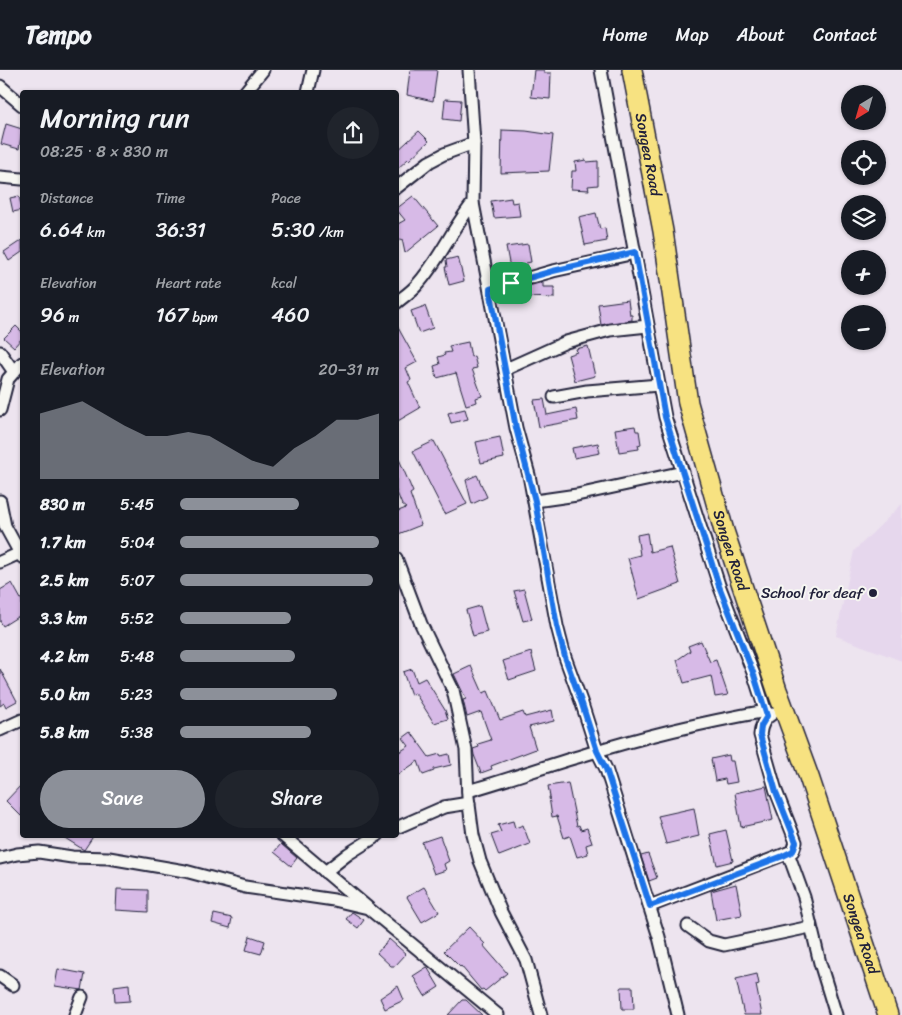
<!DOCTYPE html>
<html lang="en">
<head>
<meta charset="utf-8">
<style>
	body { margin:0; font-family:Sriracha,sans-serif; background:#20242c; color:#f1f3f6; height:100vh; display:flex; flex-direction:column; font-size:19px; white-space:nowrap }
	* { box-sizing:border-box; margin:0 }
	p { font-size:16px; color:#9ea1a6 }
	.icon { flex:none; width:28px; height:28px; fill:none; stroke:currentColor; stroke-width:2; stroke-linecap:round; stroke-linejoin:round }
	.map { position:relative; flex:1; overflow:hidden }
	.side { position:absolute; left:20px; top:20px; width:379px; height:748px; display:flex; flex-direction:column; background:#171b24; border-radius:5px; box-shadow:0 1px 4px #0004 }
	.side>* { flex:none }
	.needle { width:32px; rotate:217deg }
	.controls { position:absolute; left:841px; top:15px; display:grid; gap:10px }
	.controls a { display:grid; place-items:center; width:45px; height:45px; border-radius:50%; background:#171b24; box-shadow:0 1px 4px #0004; font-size:25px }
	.pin { position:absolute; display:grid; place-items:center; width:42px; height:42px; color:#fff; margin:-21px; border-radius:10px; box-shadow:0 2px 8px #0006 }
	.round { display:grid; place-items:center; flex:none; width:52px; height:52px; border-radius:26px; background:#20242c }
	.head { display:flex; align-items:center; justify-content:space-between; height:85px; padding:0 20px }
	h1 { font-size:28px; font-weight:600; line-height:38px }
	.metrics { display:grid; grid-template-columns:repeat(3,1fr); gap:8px; height:85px; padding:5px 20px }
	.metrics div { display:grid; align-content:center }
	.metrics b { font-size:21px; font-weight:600 }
	.metrics small { font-size:14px; font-weight:400 }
	.metrics p { font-size:14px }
	.chart { height:140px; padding:10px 20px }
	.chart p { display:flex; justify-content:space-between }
	.chart svg { width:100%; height:90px; margin-top:5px; fill:#8c9099; opacity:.7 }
	.button { display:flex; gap:10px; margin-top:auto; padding:10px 20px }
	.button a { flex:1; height:58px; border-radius:30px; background:#8c9099; color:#fff; font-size:20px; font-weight:600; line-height:58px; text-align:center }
	.button a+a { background:#20242c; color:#f1f3f6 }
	ul { padding:0 20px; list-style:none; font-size:16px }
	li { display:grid; grid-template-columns:80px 60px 1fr; align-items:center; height:38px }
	li i { height:12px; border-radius:6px; background:#8c9099 }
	header { display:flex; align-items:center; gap:30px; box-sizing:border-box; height:70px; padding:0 25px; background:#171b24; border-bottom:1px solid #363941 }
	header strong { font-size:24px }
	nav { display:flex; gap:28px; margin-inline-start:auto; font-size:18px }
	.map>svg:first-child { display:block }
</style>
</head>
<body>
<header>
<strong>Tempo</strong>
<nav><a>Home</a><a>Map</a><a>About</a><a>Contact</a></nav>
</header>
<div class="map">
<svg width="902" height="945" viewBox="0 0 902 945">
	<rect width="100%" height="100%" fill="#ede4ef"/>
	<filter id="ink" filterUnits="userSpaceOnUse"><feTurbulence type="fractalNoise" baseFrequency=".02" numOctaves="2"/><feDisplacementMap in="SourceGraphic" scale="10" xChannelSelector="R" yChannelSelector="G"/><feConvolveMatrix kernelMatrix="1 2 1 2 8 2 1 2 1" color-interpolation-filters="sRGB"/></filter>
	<g filter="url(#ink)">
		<polygon fill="#e6d7ed" points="902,434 902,591 836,566 854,481"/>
		<g fill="#d7bae7" stroke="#22223b">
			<polygon points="410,0 437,0 433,31 407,25"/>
			<polygon points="534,0 544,0 544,3 551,3 550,29 531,27"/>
			<polygon points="445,29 461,30 459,51 443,49"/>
			<polygon points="6,54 22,59 19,79 1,74"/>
			<polygon points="502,60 526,61 553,65 549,101 501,103"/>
			<polygon points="419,61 429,71 409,90 408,89 396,100 396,82"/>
			<polygon points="586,90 587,92 598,91 598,115 588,116 589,120 571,119 572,101 576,101 575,92"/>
			<polygon points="19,126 22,140 13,142 10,128"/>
			<polygon points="413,126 438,156 405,183 402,169 396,172 396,155 405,150 396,139"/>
			<polygon points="511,128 512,133 518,132 520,146 494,148 491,131"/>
			<polygon points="596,143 600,159 605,158 607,171 585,175 579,147"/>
			<polygon points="22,170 22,182 9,191 4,182"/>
			<polygon points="528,174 531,192 526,193 527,201 514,204 512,197 510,198 506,177"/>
			<polygon points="458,187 464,211 449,215 445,197 447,197 446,190"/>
			<polygon points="543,212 543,217 554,217 554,228 525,227 525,217"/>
			<polygon points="628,230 630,245 632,245 632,250 601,255 598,234"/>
			<polygon points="425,236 433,258 419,263 411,241"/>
			<polygon points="396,254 417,292 406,298 411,310 408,312 420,338 396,352"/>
			<polygon points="16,256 22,262 22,268 14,277 4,268"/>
			<polygon points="468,272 471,287 474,286 477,298 472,299 482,326 476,328 477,332 466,335 456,303 437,308 434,296 440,294 438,287 445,285 444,283 451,282 449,276"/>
			<polygon points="588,276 595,306 575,311 568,285 577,282 576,279"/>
			<polygon points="544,329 547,345 576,339 578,350 539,357 534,330"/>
			<polygon points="465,339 468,349 451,353 448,343"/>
			<polygon points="635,356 636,361 639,361 641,374 638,375 639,379 619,382 615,359"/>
			<polygon points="500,367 504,388 481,393 476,372"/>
			<polygon points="434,371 467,434 445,444 413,381"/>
			<polygon points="598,373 600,383 574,388 572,378"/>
			<polygon points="396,382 413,422 410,424 421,455 396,465 396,442 406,438 402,435 396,420"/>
			<polygon points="477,405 487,427 472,434 466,410"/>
			<polygon points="647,463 650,482 670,477 680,514 639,529 628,488 640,485 637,465"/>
			<polygon points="12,513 22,531 22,544 3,556 0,551 0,520"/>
			<polygon points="524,519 532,549 523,551 514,521"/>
			<polygon points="480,536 487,562 473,566 466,540"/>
			<polygon points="701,571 710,592 716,590 728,625 715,627 711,606 684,613 677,590 690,581 688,576"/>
			<polygon points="531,582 536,601 509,610 503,591"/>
			<polygon points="471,596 483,623 488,621 500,650 523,642 525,647 552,640 554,651 529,657 536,679 491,696 492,699 481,703 474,685 473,679 479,677 478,674 491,670 481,642 467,647 463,630 466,629 454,604"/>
			<polygon points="0,599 17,631 6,637 4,633 0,636"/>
			<polygon points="412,599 417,612 425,608 445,640 448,649 434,653 415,623 411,625 403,602"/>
			<polygon points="411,662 429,687 440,684 441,686 449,684 451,695 434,699 434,701 423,705 418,691 396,706 396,684 409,676 403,668"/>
			<polygon points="729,685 730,691 733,691 737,712 726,714 725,709 715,711 711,689"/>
			<polygon points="568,713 577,756 579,755 581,760 587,758 592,773 586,775 588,784 577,787 570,766 564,768 557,746 552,747 549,727 550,727 548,716"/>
			<polygon points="22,714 22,747 6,731"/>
			<polygon points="766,716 773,750 741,757 735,723"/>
			<polygon points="694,738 699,766 666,774 658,746"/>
			<polygon points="513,751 515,758 523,755 530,774 499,786 491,765 501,762 498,755"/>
			<polygon points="726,760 733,791 717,795 710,764"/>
			<polygon points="60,765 94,765 84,780"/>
			<polygon points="440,766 449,791 444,794 446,800 434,804 422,772"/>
			<polygon points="281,774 297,788 291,796 274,782"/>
			<polygon points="648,784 657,808 649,811 641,786"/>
			<polygon points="736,814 742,845 716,850 711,821"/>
			<polygon points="424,817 439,842 422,852 407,827"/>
			<polygon points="117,819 148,820 148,842 116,840"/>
			<polygon points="352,842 364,850 358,858 346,849"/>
			<polygon points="214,844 232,848 230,858 212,853"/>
			<polygon points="469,857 485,874 483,875 507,903 485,921 483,919 481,920 461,896 460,897 444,881"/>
			<polygon points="250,866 265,871 261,884 246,880"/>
			<polygon points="389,869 406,884 395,896 391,896 377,883"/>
			<polygon points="427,897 439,917 425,926 413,906"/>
			<polygon points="58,899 85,904 82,920 55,916"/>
			<polygon points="757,904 759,914 756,915 762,945 744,945 736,909"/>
			<polygon points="129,914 130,931 115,932 114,916"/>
			<polygon points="398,916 404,930 385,939 380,928"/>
			<polygon points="621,917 633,917 634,939 622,939"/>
			<polygon points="462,930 466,930 482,945 448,945"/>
		</g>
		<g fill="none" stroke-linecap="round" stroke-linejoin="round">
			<g stroke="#22223b" stroke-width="15">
				<g id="minor">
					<polyline points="469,0 474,73 473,133 516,358 529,405 557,556 565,587 582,634 597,681 606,699 659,867 678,945"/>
					<polyline points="601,0 665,347 719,515 754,605 767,646"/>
					<polyline points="0,16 22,35"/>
					<polyline points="245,22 263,0"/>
					<polyline points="308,22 313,0"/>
					<polyline points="0,107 22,109"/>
					<polyline points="396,118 429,92 444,84 474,73"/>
					<polyline points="490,219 553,201 635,183"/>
					<path d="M396,233C403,227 411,222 417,215C439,191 452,159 473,133"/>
					<polyline points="0,282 14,302"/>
					<polyline points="506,299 566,272 610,260 648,256"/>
					<polyline points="554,327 587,321 659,315"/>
					<polyline points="0,340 8,309 22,293"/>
					<polyline points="0,431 5,456 22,487"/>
					<polyline points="535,431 577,425 683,402"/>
					<polyline points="396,488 421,554 453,620 466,680 468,727 473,765 480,791 501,842 526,890 541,945"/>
					<polyline points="0,492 20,483"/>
					<polyline points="0,660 22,650"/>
					<path d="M468,721C507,710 546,696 584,685C644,666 705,652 766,641"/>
					<polyline points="396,758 444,737 469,733"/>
					<polyline points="282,765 367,837"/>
					<polyline points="788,783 804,827 820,893 836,945"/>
					<polyline points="0,788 17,784 39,782 72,787 109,788 185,801 245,817 334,830 368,838 498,945"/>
					<polyline points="325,802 348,784 378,765"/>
					<path d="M650,836L793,781L796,772L776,721L760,665C761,655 764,648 772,644"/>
					<polyline points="688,856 709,871 724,875 810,857"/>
					<polyline points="0,906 13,915"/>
					<polyline points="75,945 82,927"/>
				</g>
			</g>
			<g stroke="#22223b" stroke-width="22">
				<g id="trunk">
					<path id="s1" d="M632,0L663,161L688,333L724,461L777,620L809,707L888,945"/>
				</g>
			</g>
			<use href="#minor" stroke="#f6f6f2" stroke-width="11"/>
			<use href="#trunk" stroke="#f7e281" stroke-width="19"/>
		</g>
	</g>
	<g fill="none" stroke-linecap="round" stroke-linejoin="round" filter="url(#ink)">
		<g stroke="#fff" stroke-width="10">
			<polygon id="route" points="635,182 665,347 719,516 754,605 767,646 761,656 760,665 776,722 796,772 793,781 783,786 650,836 606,699 597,681 582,634 565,587 557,556 535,431 516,358 490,219 553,201"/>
		</g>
		<use href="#route" stroke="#1a73e8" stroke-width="6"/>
	</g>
	<circle fill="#22223b" stroke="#f6f6f2" stroke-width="2" cx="873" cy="523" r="5"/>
	<g text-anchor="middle" stroke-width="4" stroke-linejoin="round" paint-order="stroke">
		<g font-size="15" fill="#22223b" stroke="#f6f6f2">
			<text dy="5" stroke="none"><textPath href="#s1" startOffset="86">Songea Road</textPath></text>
			<text dy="5" stroke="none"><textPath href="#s1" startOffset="491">Songea Road</textPath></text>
			<text dy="5" stroke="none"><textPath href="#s1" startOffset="896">Songea Road</textPath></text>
		</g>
		<g font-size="15" fill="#22223b" stroke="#f6f6f2" text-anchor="end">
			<text x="863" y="528">School for deaf</text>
		</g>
	</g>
</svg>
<div class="controls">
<a><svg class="needle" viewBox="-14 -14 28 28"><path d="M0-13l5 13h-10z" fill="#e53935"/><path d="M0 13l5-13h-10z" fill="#9ea1a6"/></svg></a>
<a><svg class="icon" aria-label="locate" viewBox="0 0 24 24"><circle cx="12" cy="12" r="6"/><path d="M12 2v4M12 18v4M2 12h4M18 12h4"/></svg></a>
<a><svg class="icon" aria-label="layers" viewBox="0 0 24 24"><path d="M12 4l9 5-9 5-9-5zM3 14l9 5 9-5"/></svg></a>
<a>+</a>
<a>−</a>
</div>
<div class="pin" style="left:511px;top:213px;background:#1e9e55"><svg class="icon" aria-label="arrive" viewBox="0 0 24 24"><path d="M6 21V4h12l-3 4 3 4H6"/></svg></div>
<section class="side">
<div class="head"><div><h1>Morning run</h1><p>08:25 · 8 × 830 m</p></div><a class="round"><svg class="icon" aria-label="share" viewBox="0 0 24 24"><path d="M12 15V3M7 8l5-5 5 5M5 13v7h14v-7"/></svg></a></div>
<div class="metrics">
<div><p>Distance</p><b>6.64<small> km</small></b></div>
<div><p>Time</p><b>36:31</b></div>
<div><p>Pace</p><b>5:30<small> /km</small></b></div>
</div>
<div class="metrics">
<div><p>Elevation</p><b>96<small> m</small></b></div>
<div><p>Heart rate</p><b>167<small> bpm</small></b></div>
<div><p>kcal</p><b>460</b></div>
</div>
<div class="chart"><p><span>Elevation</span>20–31 m</p>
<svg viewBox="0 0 160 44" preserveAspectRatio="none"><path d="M0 44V12L10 9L20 6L30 12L40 18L50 23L60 23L70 21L80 23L90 29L100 35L110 38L120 29L130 23L140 15L150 15L160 12V44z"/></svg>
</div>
<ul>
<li><b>830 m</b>5:45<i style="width:60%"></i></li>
<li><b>1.7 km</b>5:04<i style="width:100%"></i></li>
<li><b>2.5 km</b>5:07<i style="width:97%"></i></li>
<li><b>3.3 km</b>5:52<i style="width:56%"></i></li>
<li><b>4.2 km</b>5:48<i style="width:58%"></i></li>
<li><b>5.0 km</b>5:23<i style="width:79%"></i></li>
<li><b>5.8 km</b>5:38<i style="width:66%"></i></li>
</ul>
<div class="button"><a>Save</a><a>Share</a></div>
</section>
</div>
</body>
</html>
